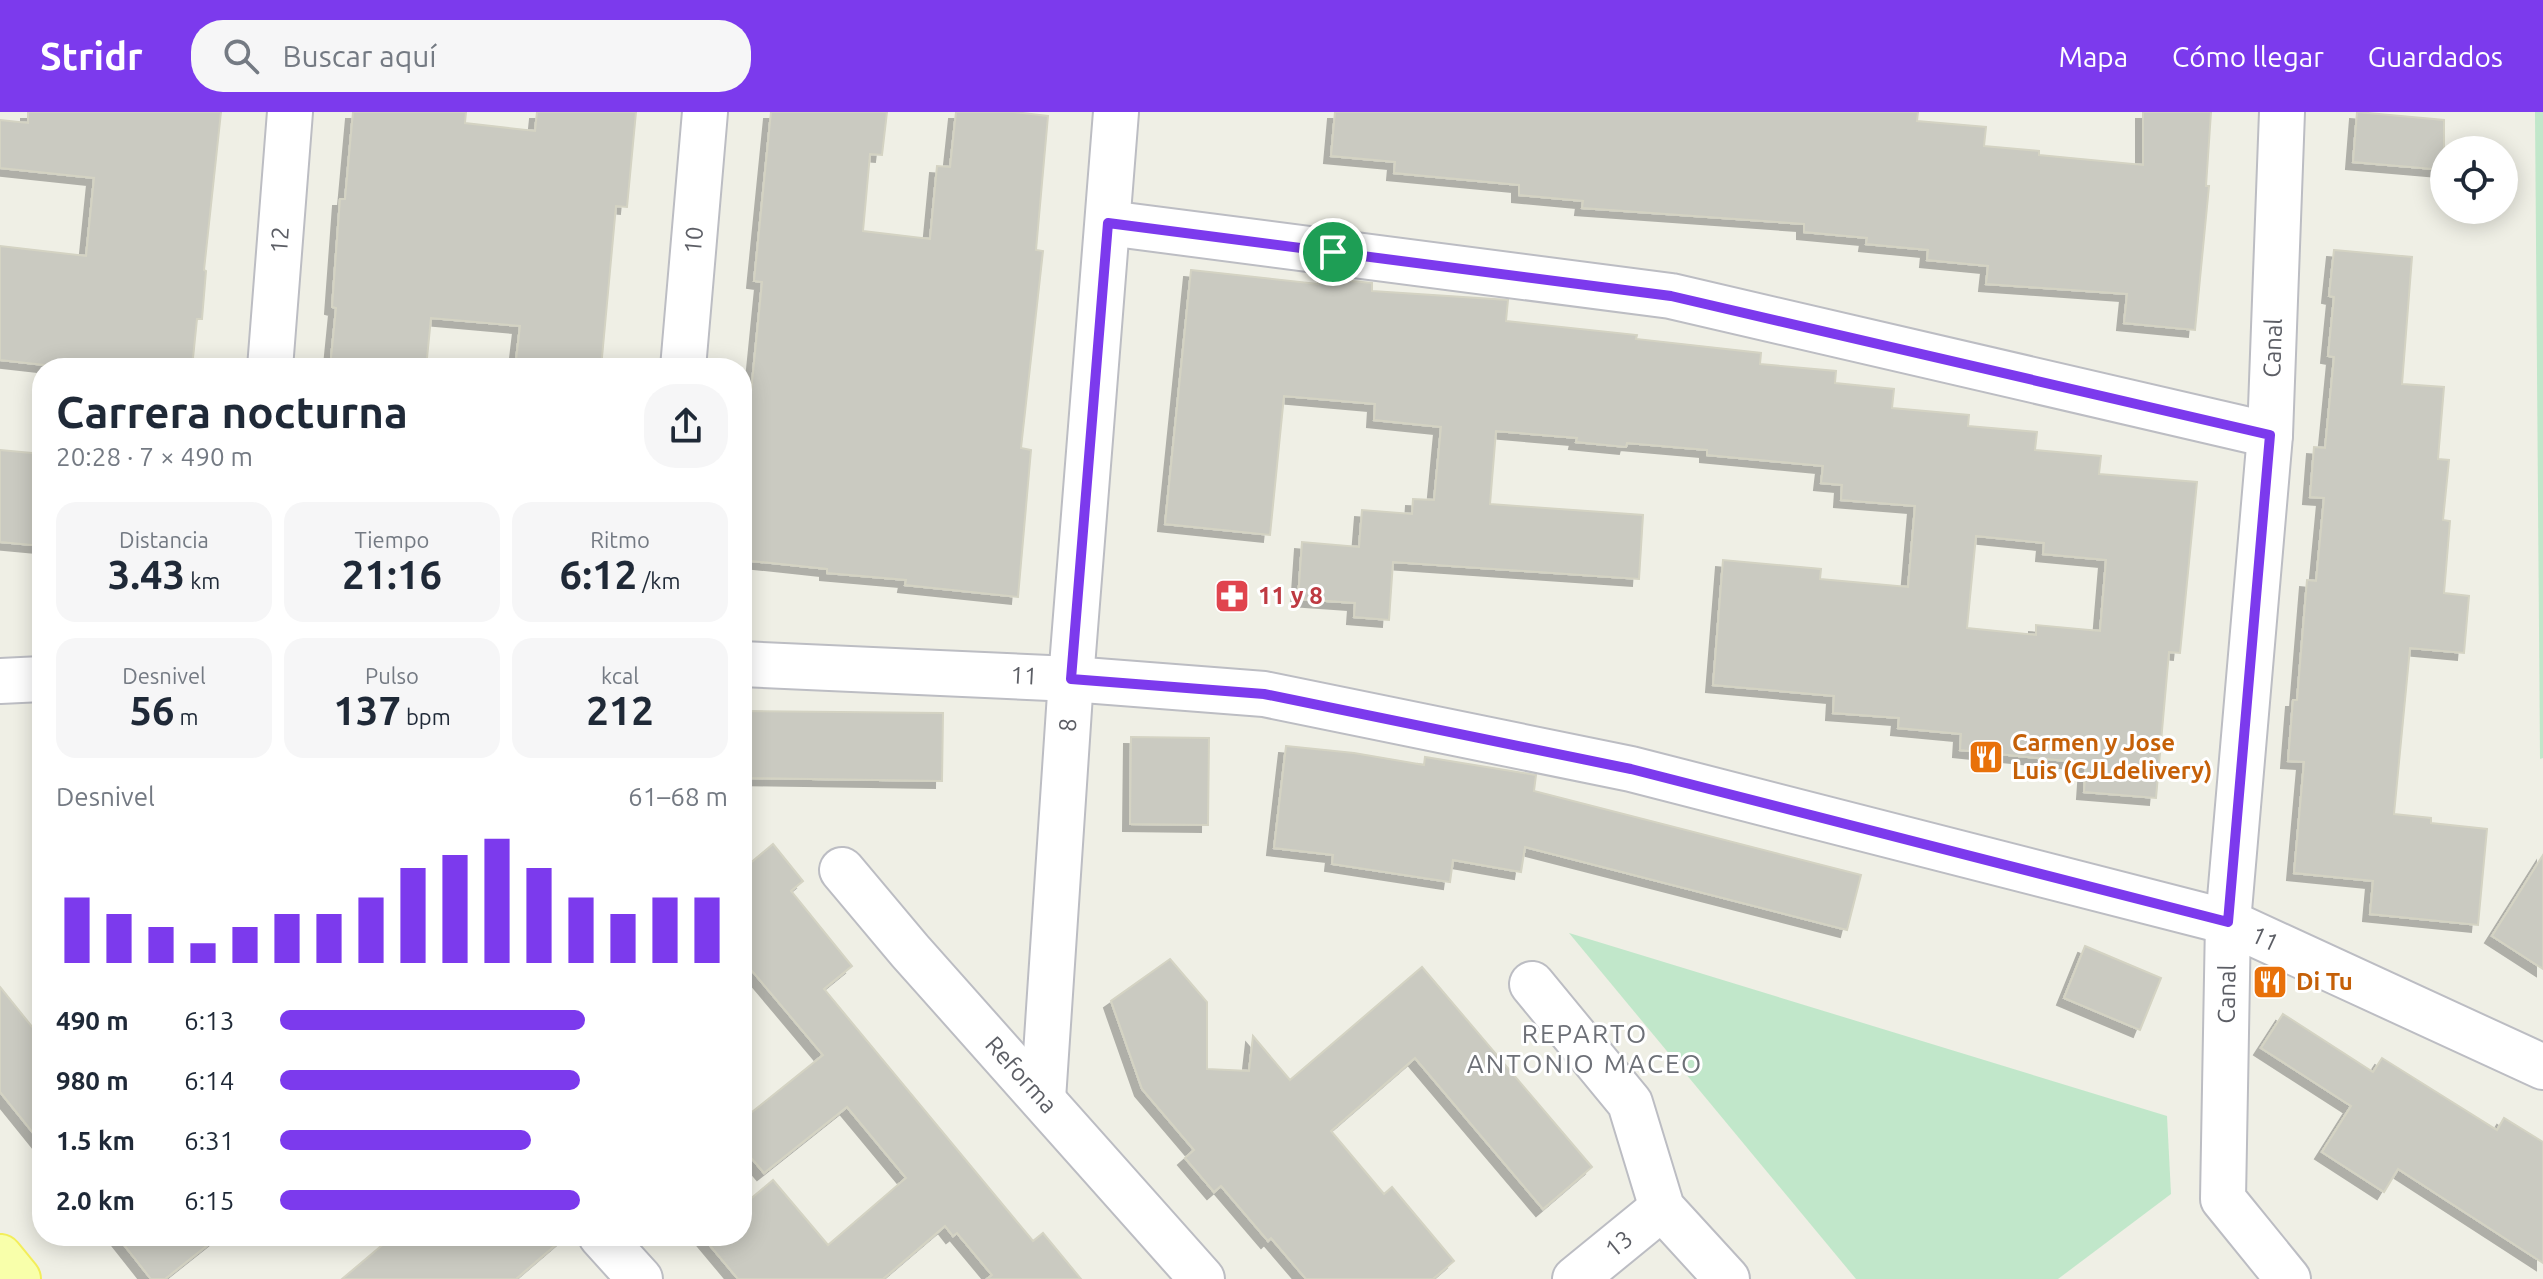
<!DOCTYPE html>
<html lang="es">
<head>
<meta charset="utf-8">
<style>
	body { margin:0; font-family:Ubuntu,sans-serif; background:#f6f6f7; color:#1f2937; height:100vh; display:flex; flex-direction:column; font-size:30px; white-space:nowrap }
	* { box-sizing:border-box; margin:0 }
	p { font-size:26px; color:#747a83 }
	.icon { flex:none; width:44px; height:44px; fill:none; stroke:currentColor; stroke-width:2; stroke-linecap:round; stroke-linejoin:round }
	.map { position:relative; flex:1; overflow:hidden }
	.panel { position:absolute; left:32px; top:246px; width:720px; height:888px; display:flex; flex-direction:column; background:#fff; border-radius:32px; box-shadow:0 4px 20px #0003 }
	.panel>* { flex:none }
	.buttons { position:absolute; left:2430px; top:24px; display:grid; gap:16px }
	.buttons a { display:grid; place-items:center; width:88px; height:88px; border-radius:50%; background:#fff; box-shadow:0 4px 20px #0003; font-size:40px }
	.pin { position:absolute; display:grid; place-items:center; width:68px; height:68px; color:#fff; margin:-34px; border:4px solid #fff; border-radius:50%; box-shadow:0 2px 8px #0007 }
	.round { display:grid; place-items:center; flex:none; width:84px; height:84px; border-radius:32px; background:#f6f6f7 }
	.headline { display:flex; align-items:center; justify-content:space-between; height:136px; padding:0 24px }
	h1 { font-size:44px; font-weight:700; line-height:60px }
	.metrics { display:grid; grid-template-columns:repeat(3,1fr); gap:12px; height:136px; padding:8px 24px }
	.metrics div { display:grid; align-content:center; border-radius:20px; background:#f6f6f7; text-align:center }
	.metrics b { font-size:40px; font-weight:700 }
	.metrics small { font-size:22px; font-weight:400 }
	.metrics p { font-size:22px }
	.chart { height:224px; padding:16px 24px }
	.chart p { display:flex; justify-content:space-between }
	.chart svg { width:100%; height:144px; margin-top:8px; stroke:#7c3aed; stroke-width:6 }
	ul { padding:0 24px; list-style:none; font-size:26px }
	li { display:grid; grid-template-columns:128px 96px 1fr; align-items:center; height:60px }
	li i { height:20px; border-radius:10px; background:#7c3aed }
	header { display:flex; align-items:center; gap:48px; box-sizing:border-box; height:112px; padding:0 40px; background:#7c3aed; color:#fff }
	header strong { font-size:38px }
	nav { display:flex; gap:44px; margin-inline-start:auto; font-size:28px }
	.search { width:560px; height:72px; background:#f6f6f7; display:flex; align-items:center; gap:20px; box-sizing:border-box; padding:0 28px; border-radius:32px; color:#747a83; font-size:30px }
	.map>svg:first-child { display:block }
</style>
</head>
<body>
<header>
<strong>Stridr</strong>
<div class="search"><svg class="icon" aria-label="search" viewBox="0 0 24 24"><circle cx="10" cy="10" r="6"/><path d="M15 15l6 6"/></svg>Buscar aquí</div>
<nav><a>Mapa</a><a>Cómo llegar</a><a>Guardados</a></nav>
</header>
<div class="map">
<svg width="2543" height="1167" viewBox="0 0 2543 1167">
	<defs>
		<filter id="shadow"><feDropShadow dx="-7" dy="7" stdDeviation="0" flood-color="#0004"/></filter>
	</defs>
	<rect width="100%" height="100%" fill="#efefe5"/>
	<g fill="#c1e7ca">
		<polygon points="2535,0 2543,0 2543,646 2540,647"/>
		<polygon points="1569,821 2167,1004 2171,1082 2058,1167 1856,1167"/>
	</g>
	<g fill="#cacac1" stroke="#d4d3c3" stroke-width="2" fill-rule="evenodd" filter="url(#shadow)">
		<polygon points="28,0 221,0 204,158 206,159 202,207 197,207 192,256 71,256 0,248 0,134 86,144 94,66 0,56 0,8 28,11"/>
		<polygon points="353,0 466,0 465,11 535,19 537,0 636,0 627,95 616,94 601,256 515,256 520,214 431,206 426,256 330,256 336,196 332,195 340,87 345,87"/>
		<polygon points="771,0 887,0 882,43 870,42 863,119 930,127 937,54 950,55 956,0 1014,0 1048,4 1036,138 1043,139 1021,336 1031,338 1018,485 905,473 906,468 827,461 827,457 742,448 742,320 747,320 762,170 754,169"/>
		<polygon points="1335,0 1918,0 1917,9 1986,15 1984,34 2039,39 2039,43 2143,53 2143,0 2211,0 2206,74 2209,74 2195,218 2124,211 2127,182 1986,172 1988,154 1927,148 1928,138 1866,132 1867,126 1804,120 1804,112 1582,96 1583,89 1519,83 1519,73 1394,61 1395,50 1331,44"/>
		<polygon points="2357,0 2444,8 2444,58 2353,50"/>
		<polygon points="2334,138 2412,145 2402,272 2444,275 2438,347 2449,348 2443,408 2450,409 2444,481 2469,484 2464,541 2410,536 2394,702 2431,706 2431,711 2487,717 2478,813 2370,802 2373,769 2294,761 2304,650 2288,649 2293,588 2297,588 2307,468 2316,469 2324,386 2310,385 2314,335 2325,336 2334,245 2328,244 2334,185 2329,184"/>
		<path d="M1191,158L1318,172L1319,166L1372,171V179L1508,188L1506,209L1637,223L1636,227L1761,241L1760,252L1836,259L1835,271L1894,277L1892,296L1969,303L1968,314L2037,320L2035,338L2101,344L2099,362L2197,370L2180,541L2169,540L2156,686L2084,680L2086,651L1960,638L1961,622L1898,616L1899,606L1833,601L1834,584L1713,573L1723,448L1821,457L1820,467L1908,475L1915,394L1841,388L1842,373L1821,371L1823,354L1707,343V338L1627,331L1626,335L1576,330L1577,326L1496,319L1490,392L1643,403L1639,467L1393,450L1389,508L1354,505L1355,491L1298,487L1302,430L1359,435L1362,398L1412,402L1413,387L1434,388L1441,315L1374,308L1375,292L1284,284L1270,423L1165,412ZM1976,424L2044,431L2043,442L2106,448L2100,519L2036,513V523L1967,516Z"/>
		<polygon points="0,338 42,342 42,434 0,430"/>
		<polygon points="742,599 943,601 942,669 742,666"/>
		<polygon points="1131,625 1209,626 1208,713 1130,712"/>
		<polygon points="1286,634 1354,641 1424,653 1425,645 1536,663 1534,679 1861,763 1847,818 1525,735 1521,760 1453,748 1450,770 1332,752 1333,743 1274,736"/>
		<polygon points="773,732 803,769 791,779 852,854 824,877 1033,1129 1043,1121 1081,1167 987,1167 992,1163 957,1121 953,1124 945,1114 883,1167 738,1167 702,1124 742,1124 742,1094 773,1068 828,1133 906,1066 847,995 764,1061 742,1035 742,1008 823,943 742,847 742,758"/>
		<polygon points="2543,743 2543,857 2492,824"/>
		<polygon points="2085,834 2161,866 2140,918 2064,886"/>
		<polygon points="1170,847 1207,890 1207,957 1249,959 1253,924 1290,968 1422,855 1592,1055 1543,1097 1415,946 1331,1019 1384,1082 1392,1075 1454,1149 1433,1167 1306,1167 1271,1126 1268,1129 1221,1074 1214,1080 1185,1046 1194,1038 1142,977 1111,889"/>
		<polygon points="0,875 42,927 42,1032 0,980"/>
		<polygon points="2283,902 2373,960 2382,946 2497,1018 2504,1006 2543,1030 2543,1151 2398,1057 2384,1080 2322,1040 2351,994 2261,936"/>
		<polygon points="117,1124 219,1124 165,1167 151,1167"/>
		<polygon points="393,1124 566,1124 516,1167 342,1167"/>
	</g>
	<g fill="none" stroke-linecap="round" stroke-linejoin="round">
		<g stroke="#bcbdc3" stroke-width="48">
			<g id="minor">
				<polyline points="2282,0 2270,323 2228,810 2223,1087 2288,1167"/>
				<polyline points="1108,111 1671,184 2270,323"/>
				<polyline points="270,256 290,0"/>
				<polyline points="683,256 705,0"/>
				<polyline points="742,552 1071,567 1264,582 1631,657 2228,810 2543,955"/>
				<polyline points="0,569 42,567"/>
				<polyline points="842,758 910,839 1202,1167"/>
				<polyline points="1532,872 1630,991 1662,1096 1727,1167"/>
				<polyline points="1043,987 1071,567 1116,0"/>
				<polyline points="601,1124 640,1167"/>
				<polyline points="1575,1167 1662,1096"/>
			</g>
		</g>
		<g stroke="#f3ee5a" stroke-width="48">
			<polyline id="major" points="0,1145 18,1167"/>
		</g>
		<use href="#minor" stroke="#fff" stroke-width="44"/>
		<use href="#major" stroke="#f8ffaa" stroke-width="44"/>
	</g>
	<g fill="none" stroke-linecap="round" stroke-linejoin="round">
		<g stroke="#fff" stroke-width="16">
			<polygon id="route" points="1108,111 1671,184 2270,323 2228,810 1631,657 1264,582 1071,567"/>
		</g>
		<use href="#route" stroke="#7c3aed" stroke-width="10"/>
	</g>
	<defs>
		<g id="pharmacy-square" transform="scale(1.8)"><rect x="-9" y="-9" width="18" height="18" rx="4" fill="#e0444e" stroke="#fff"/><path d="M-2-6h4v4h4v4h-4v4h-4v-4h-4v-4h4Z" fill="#fff"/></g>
		<g id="restaurant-square" transform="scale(1.8)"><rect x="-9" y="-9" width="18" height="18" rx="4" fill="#e8710a" stroke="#fff"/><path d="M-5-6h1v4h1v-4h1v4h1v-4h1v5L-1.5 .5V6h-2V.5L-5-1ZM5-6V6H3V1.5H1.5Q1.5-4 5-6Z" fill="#fff"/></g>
	</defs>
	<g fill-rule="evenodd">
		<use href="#pharmacy-square" x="1232" y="484"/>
		<use href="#restaurant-square" x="1986" y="645"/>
		<use href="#restaurant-square" x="2270" y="870"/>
	</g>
	<g text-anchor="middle" stroke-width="6" stroke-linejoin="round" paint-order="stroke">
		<g font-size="24" fill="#5c5e65" stroke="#fff">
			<text transform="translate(280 128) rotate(-86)" y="8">12</text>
			<text transform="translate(694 128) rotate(-85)" y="8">10</text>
			<text transform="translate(2273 236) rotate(-88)" y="8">Canal</text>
			<text transform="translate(1024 564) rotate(3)" y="8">11</text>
			<text transform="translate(1068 613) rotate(-86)" y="8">8</text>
			<text transform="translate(2265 827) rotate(25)" y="8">11</text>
			<text transform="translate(2227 882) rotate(-89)" y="8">Canal</text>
			<text transform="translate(1021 963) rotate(48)" y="8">Reforma</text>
			<text transform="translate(1619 1132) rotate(-39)" y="8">13</text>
		</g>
		<g font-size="24" font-weight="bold" fill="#be3a42" stroke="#fff" text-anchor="start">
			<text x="1258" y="492">11 y 8</text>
		</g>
		<g font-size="24" font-weight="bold" fill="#c56008" stroke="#fff" text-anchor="start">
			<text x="2012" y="639">Carmen y Jose<tspan x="2012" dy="28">Luis (CJLdelivery)</tspan></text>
			<text x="2296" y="878">Di Tu</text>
		</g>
		<g font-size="26" letter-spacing="2" fill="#6d7077" stroke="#fff">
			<text x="1585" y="931">REPARTO<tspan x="1585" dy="30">ANTONIO MACEO</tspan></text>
		</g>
	</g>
</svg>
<div class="buttons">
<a><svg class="icon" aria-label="locate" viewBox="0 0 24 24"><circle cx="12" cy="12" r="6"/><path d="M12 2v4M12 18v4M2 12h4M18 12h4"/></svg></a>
</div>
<div class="pin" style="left:1333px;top:140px;background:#1e9e55"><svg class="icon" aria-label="arrive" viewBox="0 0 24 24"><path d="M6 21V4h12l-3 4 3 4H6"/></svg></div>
<section class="panel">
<div class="headline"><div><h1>Carrera nocturna</h1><p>20:28 · 7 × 490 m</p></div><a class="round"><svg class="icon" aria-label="share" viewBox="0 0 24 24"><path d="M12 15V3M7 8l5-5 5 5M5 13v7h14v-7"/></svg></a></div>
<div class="metrics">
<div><p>Distancia</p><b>3.43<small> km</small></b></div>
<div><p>Tiempo</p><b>21:16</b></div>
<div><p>Ritmo</p><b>6:12<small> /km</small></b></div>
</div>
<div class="metrics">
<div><p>Desnivel</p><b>56<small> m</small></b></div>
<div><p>Pulso</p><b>137<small> bpm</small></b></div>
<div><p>kcal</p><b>212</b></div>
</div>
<div class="chart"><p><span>Desnivel</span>61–68 m</p>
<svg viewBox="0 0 160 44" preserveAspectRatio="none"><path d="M5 44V24M15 44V29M25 44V33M35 44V38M45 44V33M55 44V29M65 44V29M75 44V24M85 44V15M95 44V11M105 44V6M115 44V15M125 44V24M135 44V29M145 44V24M155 44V24"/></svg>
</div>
<ul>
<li><b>490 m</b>6:13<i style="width:68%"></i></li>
<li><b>980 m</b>6:14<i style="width:67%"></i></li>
<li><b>1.5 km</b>6:31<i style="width:56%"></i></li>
<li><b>2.0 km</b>6:15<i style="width:67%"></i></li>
</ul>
</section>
</div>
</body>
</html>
